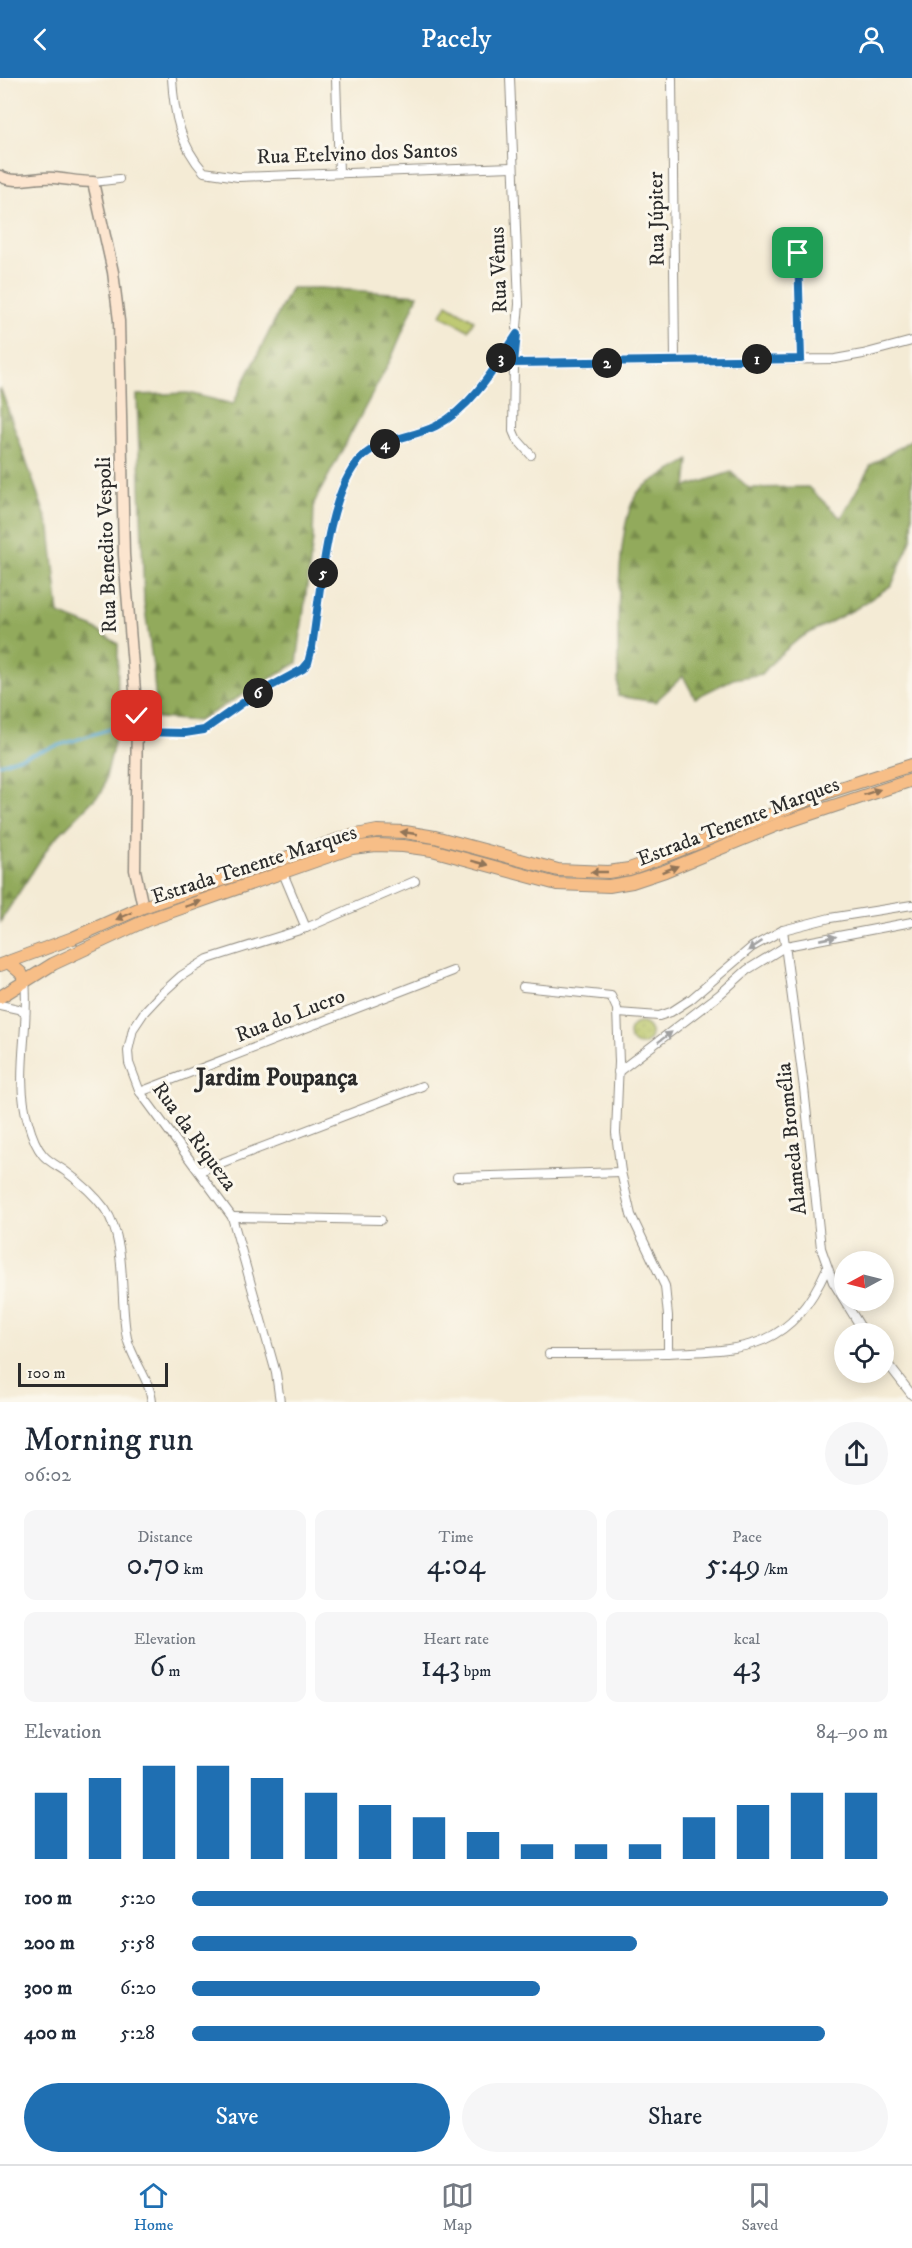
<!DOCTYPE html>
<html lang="en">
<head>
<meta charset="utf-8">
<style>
	body { margin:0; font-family:"IM FELL DW Pica",serif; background:#f6f6f7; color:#1f2937; height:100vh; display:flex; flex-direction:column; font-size:22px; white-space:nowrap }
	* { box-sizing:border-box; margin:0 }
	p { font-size:20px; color:#747a83 }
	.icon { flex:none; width:33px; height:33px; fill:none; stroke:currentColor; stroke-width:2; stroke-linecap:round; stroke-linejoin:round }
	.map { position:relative; height:1324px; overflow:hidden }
	.drawer { display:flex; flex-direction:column; background:#fff; flex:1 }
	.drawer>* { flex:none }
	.needle { width:39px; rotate:263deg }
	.tools { position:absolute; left:834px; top:1173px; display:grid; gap:12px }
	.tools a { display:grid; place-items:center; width:60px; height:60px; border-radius:50%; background:#fff; box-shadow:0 3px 15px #0003; font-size:30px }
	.scale { position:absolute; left:18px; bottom:15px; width:150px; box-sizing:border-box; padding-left:6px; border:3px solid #2b2b2b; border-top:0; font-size:16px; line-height:21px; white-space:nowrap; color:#2b2b2b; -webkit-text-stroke:4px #fbf7ec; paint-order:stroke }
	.pin { position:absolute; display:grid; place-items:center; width:51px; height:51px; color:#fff; margin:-26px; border-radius:12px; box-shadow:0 3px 9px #0006 }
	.km { position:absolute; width:30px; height:30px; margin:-15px; border-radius:50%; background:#222; color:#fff; font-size:16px; line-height:30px; text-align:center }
	.round { display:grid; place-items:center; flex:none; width:63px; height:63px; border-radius:32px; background:#f6f6f7 }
	.head { display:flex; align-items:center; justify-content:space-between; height:102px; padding:0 24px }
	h1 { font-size:33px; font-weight:600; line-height:45px }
	.figures { display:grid; grid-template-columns:repeat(3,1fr); gap:9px; height:102px; padding:6px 24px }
	.figures div { display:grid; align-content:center; border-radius:12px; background:#f6f6f7; text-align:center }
	.figures b { font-size:30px; font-weight:600 }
	.figures small { font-size:16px; font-weight:400 }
	.figures p { font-size:16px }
	.chart { height:168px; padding:12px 24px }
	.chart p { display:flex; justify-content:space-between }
	.chart svg { width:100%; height:108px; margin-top:6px; stroke:#1f6fb2; stroke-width:6 }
	.button { display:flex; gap:12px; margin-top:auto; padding:12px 24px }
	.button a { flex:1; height:69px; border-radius:36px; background:#1f6fb2; color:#fff; font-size:24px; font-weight:600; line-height:69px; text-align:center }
	.button a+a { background:#f6f6f7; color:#1f2937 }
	ul { padding:0 24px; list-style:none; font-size:20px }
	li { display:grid; grid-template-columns:96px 72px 1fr; align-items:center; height:45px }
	li i { height:15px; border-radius:8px; background:#1f6fb2 }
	header { display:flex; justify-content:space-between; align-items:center; height:78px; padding:0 24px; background:#1f6fb2; color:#fff; font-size:27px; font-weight:600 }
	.tabs { display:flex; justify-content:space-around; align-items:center; height:84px; border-top:2px solid #e0e1e3; background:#fff; font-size:16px; color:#747a83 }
	.tabs a { display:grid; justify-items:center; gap:3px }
	.tabs .selected { color:#1f6fb2 }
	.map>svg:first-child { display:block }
</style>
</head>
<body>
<header><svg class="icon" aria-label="back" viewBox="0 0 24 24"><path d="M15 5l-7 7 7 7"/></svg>Pacely<svg class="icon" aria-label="person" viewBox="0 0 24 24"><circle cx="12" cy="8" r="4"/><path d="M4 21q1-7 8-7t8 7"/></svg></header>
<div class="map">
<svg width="912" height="1324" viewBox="0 0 912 1324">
	<defs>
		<pattern id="grass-dots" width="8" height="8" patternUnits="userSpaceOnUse" patternTransform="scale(1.5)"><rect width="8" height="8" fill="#b8c466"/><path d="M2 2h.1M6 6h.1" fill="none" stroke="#969f54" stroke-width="1.8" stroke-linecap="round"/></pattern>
		<pattern id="forest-firs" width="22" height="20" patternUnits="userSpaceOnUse" patternTransform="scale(1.5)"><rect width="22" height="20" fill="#92aa5b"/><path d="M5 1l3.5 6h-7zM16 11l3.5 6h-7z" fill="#778b4b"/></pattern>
	</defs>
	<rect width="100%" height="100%" fill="#fbf7ec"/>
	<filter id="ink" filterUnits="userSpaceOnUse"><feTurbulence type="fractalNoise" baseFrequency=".0167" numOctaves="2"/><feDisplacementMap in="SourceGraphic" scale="12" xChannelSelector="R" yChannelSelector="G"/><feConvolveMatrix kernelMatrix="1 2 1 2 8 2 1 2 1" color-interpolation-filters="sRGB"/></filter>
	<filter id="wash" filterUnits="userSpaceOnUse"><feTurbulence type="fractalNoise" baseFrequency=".008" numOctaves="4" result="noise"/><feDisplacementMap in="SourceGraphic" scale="24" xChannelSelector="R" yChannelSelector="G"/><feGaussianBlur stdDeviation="1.35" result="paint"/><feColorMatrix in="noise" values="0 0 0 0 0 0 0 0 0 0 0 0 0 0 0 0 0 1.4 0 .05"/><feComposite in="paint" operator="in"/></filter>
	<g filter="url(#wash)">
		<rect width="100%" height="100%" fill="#f4ebd5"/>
		<circle fill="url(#grass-dots)" stroke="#727848" stroke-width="1.5" cx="640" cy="956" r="11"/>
		<g fill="url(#forest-firs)" stroke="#5e6a43" stroke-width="1.5">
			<polygon points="291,210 321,210 418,217 391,281 314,425 313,462 297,585 198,643 157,640 153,589 144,524 137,317 188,315 233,326"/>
			<polygon points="0,309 50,451 59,536 92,549 118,566 117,652 103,712 51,765 0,844"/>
			<path d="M912,361V459L892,507L857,530L800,560L776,580L762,596L733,601L695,620L683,598L655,624L618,618C619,577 612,437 641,411C654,400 674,392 689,382L686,409L731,394L749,410L808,409L841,440L871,387Z"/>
		</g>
		<polygon fill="#b8c466" stroke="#727848" stroke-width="1.5" points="447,226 474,242 468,252 441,237"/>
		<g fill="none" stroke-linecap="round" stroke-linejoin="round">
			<polyline stroke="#57a7d1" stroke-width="3" points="0,686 129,645"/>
		</g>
	</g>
	<g filter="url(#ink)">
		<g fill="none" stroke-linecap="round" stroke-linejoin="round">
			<g stroke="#908b80" stroke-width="10">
				<g id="street">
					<path d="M172,0C174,36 180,67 204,94L238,99L512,89"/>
					<polyline points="336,0 339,95"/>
					<polyline points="510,0 519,226 514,285 513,353 516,360 531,377"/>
					<polyline points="672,0 675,282"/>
					<polyline points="93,104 119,101"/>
					<polyline points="798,175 801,281"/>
					<polyline points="514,285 835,281 863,276 912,263"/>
					<path d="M137,654L185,655L204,652L251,619L303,591L308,585L312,569C320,519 325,416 361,380C381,360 412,360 436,348C471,330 496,288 517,256"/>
					<polyline points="283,795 306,850"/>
					<polyline points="783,852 804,1010 821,1170 833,1204 865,1256"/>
					<path d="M25,903C30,949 14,998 28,1044C31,1055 36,1069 43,1077C49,1084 58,1088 65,1093C80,1104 94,1116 105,1131C128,1164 119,1222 127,1260C132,1282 150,1301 152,1324"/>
					<polyline points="523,909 611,918 617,931 619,984 616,1055 621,1094 631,1137 665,1208 668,1238 668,1275"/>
					<polyline points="0,927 18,931 25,935"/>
					<polyline points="618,935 659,938 671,934 691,921 752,869 783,852 830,840 912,827"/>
					<polyline points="618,994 719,917 747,892 786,868 912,844"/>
					<polyline points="140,1014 453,893"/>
					<polyline points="200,1093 422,1008"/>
					<polyline points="457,1099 621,1094"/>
					<polyline points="232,1139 381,1142"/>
					<path d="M549,1276C588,1276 626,1276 665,1275C745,1272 790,1273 827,1190"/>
					<polyline points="884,1281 912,1317"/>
					<polyline points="280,1324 276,1295 232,1139 140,1014 129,985 128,973 133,951 145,933 159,918 181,898 208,881 306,850 415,803"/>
				</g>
			</g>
			<g stroke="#908b80" stroke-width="13">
				<path id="secondary" d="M0,98C15,107 37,98 54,100C67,101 79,104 93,104L113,194L119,243L124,477L137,638L135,792L143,829"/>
			</g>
			<g stroke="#908b80" stroke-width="14">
				<g id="primary">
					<polyline points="8,884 21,895 25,903"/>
					<polyline points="0,887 73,860 143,829 346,759 377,753 405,754 435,759 558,792 608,794 629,791 660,780 834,712 912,687"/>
					<polyline points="0,919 53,886 147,842 352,770 376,767 403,768 432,772 557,806 609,808 632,804 665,793 777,747 912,702"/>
				</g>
			</g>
			<use href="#street" stroke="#fff" stroke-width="8"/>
			<use href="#secondary" stroke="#fce5cf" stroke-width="10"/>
			<use href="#primary" stroke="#f7be87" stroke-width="12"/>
		</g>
		<defs><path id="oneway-solid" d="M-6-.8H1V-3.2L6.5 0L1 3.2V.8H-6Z" transform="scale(1.5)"/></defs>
		<g fill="#917459">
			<use href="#oneway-solid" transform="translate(872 714) rotate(-18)"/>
			<use href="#oneway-solid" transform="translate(409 755) rotate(-172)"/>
			<use href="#oneway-solid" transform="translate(480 785) rotate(15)"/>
			<use href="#oneway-solid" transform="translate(670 791) rotate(-21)"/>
			<use href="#oneway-solid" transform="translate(599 794) rotate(180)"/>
			<use href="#oneway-solid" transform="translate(193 826) rotate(-19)"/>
			<use href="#oneway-solid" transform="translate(124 838) rotate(156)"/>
		</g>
		<g fill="#a0a0a0">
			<use href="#oneway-solid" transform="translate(828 860) rotate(-11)"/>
			<use href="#oneway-solid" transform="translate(755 868) rotate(146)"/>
			<use href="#oneway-solid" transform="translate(665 959) rotate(-37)"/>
		</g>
	</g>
	<g fill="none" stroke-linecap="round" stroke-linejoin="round" filter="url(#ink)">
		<g stroke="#fff" stroke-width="12">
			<path id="route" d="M137,638V654L185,655L204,652L251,619L303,591L308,585L312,569C320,520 326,415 361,380C381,360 412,360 436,348C472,330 496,288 517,256L514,285L801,281L798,175"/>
		</g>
		<use href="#route" stroke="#1f6fb2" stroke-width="8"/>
	</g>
	<g text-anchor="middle" stroke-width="6" stroke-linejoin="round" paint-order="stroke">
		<g font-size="21" fill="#2b2b2b" stroke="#fbf7ec">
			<text transform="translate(357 75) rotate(-2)" y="7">Rua Etelvino dos Santos</text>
			<text transform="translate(656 141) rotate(-91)" y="7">Rua Júpiter</text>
			<text transform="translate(498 192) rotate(-92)" y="7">Rua Vênus</text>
			<text transform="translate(106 467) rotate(-92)" y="7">Rua Benedito Vespoli</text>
			<text transform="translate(738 743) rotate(-21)" y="7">Estrada Tenente Marques</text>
			<text transform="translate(254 786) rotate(-18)" y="7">Estrada Tenente Marques</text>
			<text transform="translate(290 937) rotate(-21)" y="7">Rua do Lucro</text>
			<text transform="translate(195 1058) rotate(54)" y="7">Rua da Riqueza</text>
			<text transform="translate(791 1061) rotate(-96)" y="7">Alameda Bromélia</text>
		</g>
		<g font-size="24" font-weight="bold" fill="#2b2b2b" stroke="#fbf7ec">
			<text x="277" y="1007">Jardim Poupança</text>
		</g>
	</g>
</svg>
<div class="tools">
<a><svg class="needle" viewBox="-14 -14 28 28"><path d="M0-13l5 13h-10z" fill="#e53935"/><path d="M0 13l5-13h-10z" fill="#747a83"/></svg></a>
<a><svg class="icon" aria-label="locate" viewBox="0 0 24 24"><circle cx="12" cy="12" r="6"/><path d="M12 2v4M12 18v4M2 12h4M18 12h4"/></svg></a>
</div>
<div class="scale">100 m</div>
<div class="pin" style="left:798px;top:175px;background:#1e9e55"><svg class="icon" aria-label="arrive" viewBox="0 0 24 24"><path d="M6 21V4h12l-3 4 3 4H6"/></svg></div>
<div class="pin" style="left:137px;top:638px;background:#d93025"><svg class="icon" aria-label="check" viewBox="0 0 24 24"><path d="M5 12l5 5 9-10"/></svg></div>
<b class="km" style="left:757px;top:281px">1</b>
<b class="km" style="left:607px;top:285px">2</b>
<b class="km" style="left:501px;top:280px">3</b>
<b class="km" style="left:385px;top:366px">4</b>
<b class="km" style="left:323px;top:495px">5</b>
<b class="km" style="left:258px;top:615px">6</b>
</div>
<section class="drawer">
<div class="head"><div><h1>Morning run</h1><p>06:02</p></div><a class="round"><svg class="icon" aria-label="share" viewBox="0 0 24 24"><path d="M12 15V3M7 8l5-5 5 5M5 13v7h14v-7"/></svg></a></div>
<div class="figures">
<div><p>Distance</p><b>0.70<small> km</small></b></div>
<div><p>Time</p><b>4:04</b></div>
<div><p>Pace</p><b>5:49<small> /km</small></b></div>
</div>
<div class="figures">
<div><p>Elevation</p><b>6<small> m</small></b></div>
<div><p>Heart rate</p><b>143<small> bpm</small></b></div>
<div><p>kcal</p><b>43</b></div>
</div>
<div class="chart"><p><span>Elevation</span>84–90 m</p>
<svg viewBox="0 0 160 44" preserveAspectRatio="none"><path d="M5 44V17M15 44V11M25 44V6M35 44V6M45 44V11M55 44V17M65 44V22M75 44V27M85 44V33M95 44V38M105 44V38M115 44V38M125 44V27M135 44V22M145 44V17M155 44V17"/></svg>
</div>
<ul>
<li><b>100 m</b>5:20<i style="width:100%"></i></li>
<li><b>200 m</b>5:58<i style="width:64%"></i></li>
<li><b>300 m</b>6:20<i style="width:50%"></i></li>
<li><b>400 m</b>5:28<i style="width:91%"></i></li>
</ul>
<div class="button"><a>Save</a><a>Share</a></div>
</section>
<nav class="tabs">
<a class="selected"><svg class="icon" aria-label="home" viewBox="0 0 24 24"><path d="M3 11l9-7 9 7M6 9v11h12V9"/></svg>Home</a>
<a><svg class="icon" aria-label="map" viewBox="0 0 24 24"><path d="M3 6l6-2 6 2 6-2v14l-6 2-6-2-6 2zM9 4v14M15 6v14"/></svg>Map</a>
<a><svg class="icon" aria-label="saved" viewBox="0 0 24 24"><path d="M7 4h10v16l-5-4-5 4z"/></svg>Saved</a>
</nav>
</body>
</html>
